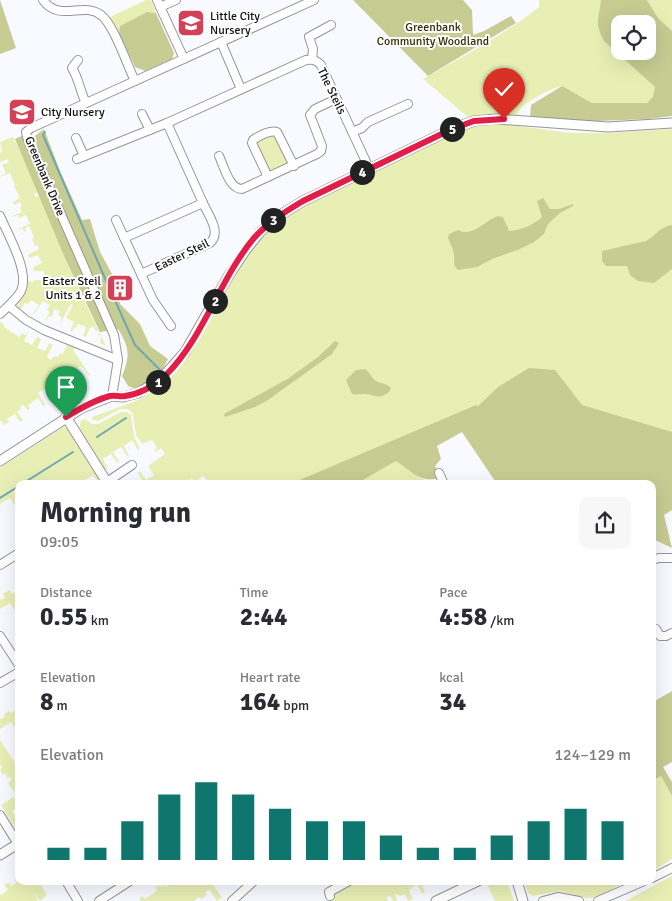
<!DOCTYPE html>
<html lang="en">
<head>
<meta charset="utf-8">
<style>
	body { margin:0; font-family:Signika,sans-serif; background:#f7f7f7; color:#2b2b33; height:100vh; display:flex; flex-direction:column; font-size:19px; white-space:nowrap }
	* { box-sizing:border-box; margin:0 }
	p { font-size:16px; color:#7c7c81 }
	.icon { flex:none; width:28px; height:28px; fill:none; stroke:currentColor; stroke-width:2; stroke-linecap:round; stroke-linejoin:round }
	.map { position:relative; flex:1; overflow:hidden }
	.panel { position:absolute; left:15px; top:480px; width:641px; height:405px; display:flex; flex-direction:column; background:#fff; border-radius:10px; box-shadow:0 5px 20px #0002 }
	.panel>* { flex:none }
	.buttons { position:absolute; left:611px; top:15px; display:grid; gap:10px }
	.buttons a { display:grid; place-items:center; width:45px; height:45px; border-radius:10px; background:#fff; box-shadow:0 5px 20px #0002; font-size:25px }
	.pin { position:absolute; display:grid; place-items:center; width:42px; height:42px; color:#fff; margin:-51px -21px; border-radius:50% 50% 50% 0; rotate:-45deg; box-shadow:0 0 5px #0007 }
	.pin .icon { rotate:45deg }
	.km { position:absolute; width:25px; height:25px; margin:-12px; border-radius:50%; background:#222; color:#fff; font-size:14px; line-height:25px; text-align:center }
	.round { display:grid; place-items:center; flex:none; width:52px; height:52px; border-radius:10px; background:#f7f7f7 }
	.head { display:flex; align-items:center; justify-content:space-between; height:85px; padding:0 25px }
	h1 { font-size:28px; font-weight:800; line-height:38px }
	.stats { display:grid; grid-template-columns:repeat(3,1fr); gap:8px; height:85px; padding:5px 25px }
	.stats div { display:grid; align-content:center }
	.stats b { font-size:25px; font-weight:800 }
	.stats small { font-size:14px; font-weight:400 }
	.stats p { font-size:14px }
	.chart { height:140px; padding:10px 25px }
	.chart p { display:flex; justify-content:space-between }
	.chart svg { width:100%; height:90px; margin-top:5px; stroke:#0f766e; stroke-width:6 }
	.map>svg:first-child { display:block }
</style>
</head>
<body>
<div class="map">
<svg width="672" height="901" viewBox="0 0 672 901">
	<rect width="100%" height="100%" fill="#f9faff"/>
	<g fill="#e8efb5">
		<polygon points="146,0 151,0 156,13 147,12 121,26 119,33 110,17"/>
		<path d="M539,0H602L611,47L655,87L654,97L647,103H592L561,86C550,89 521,103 517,115L486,114L468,117L423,79C462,57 504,35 539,7Z"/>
		<polygon points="647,0 672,0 672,31 658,18"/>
		<polygon points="495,123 571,133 606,133 672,129 672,439 498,387 478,406 476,405 290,484 212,484 203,476 194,482 192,478 190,480 192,484 140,484 143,482 138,473 140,471 146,480 154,475 148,466 165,454 161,448 155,452 154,450 157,448 152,440 142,444 136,435 133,414 128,409 120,409 98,421 91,419 92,417 138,400 159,387 168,379 187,357 245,258 268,229 294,210 459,130 477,124"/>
		<polygon points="274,134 287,163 270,171 257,142"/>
		<polygon points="13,137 40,192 34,194 36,197 41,195 80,292 106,346 100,343 101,336 98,335 99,332 95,330 94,326 90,328 86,337 83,336 86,327 78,324 76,328 74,327 72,332 70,331 74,322 66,318 73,305 71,304 59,326 62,318 58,315 60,311 54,309 52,317 49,316 46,321 45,320 50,312 47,310 50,305 43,301 34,314 33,313 39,305 31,300 28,304 25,303 20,310 18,304 25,293 28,281 34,282 34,280 44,280 44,271 34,271 33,267 42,263 38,255 29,258 28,255 39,249 37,245 35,246 32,239 34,237 29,226 25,228 26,231 24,232 22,228 18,230 18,229 30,224 26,215 19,218 18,215 13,217 12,216 22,212 20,208 22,206 20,202 14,205 13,202 20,198 14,186 15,185 10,173 0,177 0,176 6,173 2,165 9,162 7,159 0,162 0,153 2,152 0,142"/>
		<polygon points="0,321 4,325 4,327 19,337 22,333 25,335 28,332 24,341 32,345 37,337 41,339 37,348 45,351 49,343 53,345 47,356 50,360 55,356 58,357 60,353 63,354 67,345 75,348 73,350 90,375 89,376 83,368 82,368 80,366 77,368 78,371 76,373 78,377 73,380 71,376 63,381 68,389 66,391 61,383 57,385 54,381 48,385 53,393 51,395 46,388 38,393 46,405 43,406 38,398 28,405 30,408 28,410 25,407 22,405 20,407 21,409 17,412 23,420 20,422 15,414 7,419 9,422 4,425 1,421 0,421"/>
		<polygon points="121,412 127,412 131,415 134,437 140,448 138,450 132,440 124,446 129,456 127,456 121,447 113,452 119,462 117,463 111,454 103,459 108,469 105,470 79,430 81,420 85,419 92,424 98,424"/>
		<polygon points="63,427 67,428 102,482 100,484 93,475 85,480 87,484 82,482 79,484 19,484 19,512 10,498 0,504 0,468"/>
		<polygon points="396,461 425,480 433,480 435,484 356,484"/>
		<polygon points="19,584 19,616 17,617 15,615 17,614 10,603 0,609 0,600 5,598 3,594 10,590 12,594 17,591 14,587"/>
		<polygon points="19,705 19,733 11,722 0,729 0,719 5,717 4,714 9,711 11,713 15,710 14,708"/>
		<polygon points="0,740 19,769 19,790 15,793 8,783 11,781 11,778 9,777 6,779 7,776 5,774 3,775 0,770 2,767 0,764"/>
		<polygon points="661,776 672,796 672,859 653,871 652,781"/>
		<polygon points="19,794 19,812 18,812 15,809 12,811 19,822 19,827 16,829 1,805"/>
		<polygon points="672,876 672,901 625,901"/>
		<polygon points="14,877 17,882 34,881 35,883 39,882 47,895 40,901 34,893 38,901 0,901 0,894 1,895 8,890 4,884 9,883 11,886 16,883"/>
		<polygon points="152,881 156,887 160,885 161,887 165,885 166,887 169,885 166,881 223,881 218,885 216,883 213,885 222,897 217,901 209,889 205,893 207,895 202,899 199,897 194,901 140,901 140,898 142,896 145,899 157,891"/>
		<polygon points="360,881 428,881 422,885 425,892 422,894 417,884 409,890 413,899 408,901 405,894 400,896 397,894 395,895 397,901 393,901 390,896 387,897 388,900 387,901 331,901 334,895"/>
		<polygon points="493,881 507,881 514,901 495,901 487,884"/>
		<polygon points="524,881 627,881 598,897 586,898 559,891 533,896 528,893"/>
	</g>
	<g fill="#c6cc92" fill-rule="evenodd">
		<polygon points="0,0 16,48 0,54"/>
		<polygon points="353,0 463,0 472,10 473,35 484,31 511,16 516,23 428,76"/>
		<path d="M601,0H647L658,18L672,31V116L648,119L572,122L530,118L531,105L562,86L592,103H647L653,97L655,87L604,41C594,22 599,19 601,0ZM620,24H648V51H620Z"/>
		<polygon points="147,12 156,13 174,53 172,59 145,71 135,67 119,33 120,26"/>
		<path d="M44,129L60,171L82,220L90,219L100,252L118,285L120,304L140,324L150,346L168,359C160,376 153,381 136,389L128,386L122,376C130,356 130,348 118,329L100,332L65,258L15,139L22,136L31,152L37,148L35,136Z"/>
		<path d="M543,198L550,209H559L573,204V206L560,213L548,224L544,234L534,242L520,249L492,259L477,267L458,270C452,264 455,261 454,254C453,248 450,243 448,238L449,234L458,230C473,238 485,220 498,216L503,217L509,231C520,230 533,226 542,217L537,201Z"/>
		<path d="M672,225V269L654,283L638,281L630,275L627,266H606L602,261V251L646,241C657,235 658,228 672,225Z"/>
		<polygon points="335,341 339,343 332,354 268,400 255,407 225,417 224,414 289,378 318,357"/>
		<path d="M529,368L555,370L582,405L672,432V510L664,515L672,548L653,539L652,484H497L462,432L437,446L441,459L435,466L441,477C423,485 411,471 396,461L356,484H290L476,405L478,406L498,387Z"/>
		<path d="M365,369C370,372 371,378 376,381C382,384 386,383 391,388L389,392C378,400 376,395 365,394C360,394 357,395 352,394L346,380L356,370Z"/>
		<polygon points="672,691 672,762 663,767 672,782 672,796 661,776 652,781 653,702"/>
	</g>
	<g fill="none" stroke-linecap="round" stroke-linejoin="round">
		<g stroke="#71a7b1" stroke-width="2">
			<polyline points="45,132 43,135 104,276 135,345 162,372"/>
			<polyline points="97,437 126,418"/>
			<polyline points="22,484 73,452"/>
			<polyline points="0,498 19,486"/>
		</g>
		<g stroke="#95969b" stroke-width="10">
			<g id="minor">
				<path d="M43,0C60,23 83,1 101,15C114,25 127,65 135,81"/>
				<polyline points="157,0 184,59"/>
				<polyline points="160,7 176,0"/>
				<polyline points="221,42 241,89"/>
				<polyline points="312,59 313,49 309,37 331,25"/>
				<path d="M78,60L72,68C79,79 80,91 86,103"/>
				<polyline points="142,114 150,130"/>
				<polyline points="352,132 362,128 368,122 408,104"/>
				<polyline points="76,138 84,156"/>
				<path d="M219,156C224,166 229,189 242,189L317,154L321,151L322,146L310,115L315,109L336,99"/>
				<path d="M77,159L167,123L306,60C313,59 316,60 321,65L369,168"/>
				<path d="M268,177L252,143L253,140C259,136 270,130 277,132L294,166"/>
				<path d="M0,216C8,235 30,272 21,291C16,300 7,307 0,314"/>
				<polyline points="116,220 153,300 171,326"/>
				<polyline points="124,238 203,203 167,123"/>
				<path d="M141,274L210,243C222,232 208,215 203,203"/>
				<polyline points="9,306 26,320 44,330 118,360"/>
				<polyline points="112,396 118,360 114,335 27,137 26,132 31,128 314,0"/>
				<polyline points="439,473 444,484"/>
				<polyline points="107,482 132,465"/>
				<polyline points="652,560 659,558 672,558"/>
				<polyline points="0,565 19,553"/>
				<polyline points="656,629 660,636 666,636 672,633"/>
				<polyline points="0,636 19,665"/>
				<polyline points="0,683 19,672"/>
				<polyline points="0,815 18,844"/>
				<polyline points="652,878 672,868"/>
				<polyline points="66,881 78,901"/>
				<polyline points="330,896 329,892 349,881"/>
				<polyline points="99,901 130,881"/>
				<polyline points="232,901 254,881"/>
				<polyline points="543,901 558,897 579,901"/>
				<polyline points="598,901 644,881"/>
			</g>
		</g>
		<g stroke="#95969b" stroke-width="11">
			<g id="tertiary">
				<polyline points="66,417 108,484"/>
				<polyline points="0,461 82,408 112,396 123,397 138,393 161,379 185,352 229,275 245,251 260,232 277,217 303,201 452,129 474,121 496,119 608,127 672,123"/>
				<polyline points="0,855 19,843"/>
				<polyline points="517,881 523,901"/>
				<polyline points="436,901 478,881"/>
			</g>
		</g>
		<use href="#minor" stroke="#fff" stroke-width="8"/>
		<use href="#tertiary" stroke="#fff" stroke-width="9"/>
	</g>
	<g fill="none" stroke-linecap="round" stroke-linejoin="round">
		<g stroke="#fff" stroke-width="10">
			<path id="route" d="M66,417C79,409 95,400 110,396C115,395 120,397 125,396C140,394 155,385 166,375C204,337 219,280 254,238C268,222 285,212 303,201L452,129L474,121L504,119"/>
		</g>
		<use href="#route" stroke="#e11d48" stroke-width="6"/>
	</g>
	<defs>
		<g id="school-square" transform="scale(1.4375)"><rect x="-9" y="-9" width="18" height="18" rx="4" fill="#d24157" stroke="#fff"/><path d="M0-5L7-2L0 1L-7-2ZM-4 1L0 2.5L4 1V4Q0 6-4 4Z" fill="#fff"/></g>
		<g id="building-square" transform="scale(1.4375)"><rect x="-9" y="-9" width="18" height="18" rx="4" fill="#d24157" stroke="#fff"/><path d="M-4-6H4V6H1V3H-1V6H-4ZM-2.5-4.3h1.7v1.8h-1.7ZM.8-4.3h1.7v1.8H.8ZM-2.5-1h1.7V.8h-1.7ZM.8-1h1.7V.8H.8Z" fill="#fff"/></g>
	</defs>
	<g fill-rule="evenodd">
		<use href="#school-square" x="191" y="23"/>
		<use href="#school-square" x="22" y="112"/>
		<use href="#building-square" x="120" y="288"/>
	</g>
	<g text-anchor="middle" stroke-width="4" stroke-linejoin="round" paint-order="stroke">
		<g font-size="12" fill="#101112" stroke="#fff" text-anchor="start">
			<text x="210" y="20">Little City<tspan x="210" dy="14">Nursery</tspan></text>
			<text x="41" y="116">City Nursery</text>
			<text x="101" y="285" text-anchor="end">Easter Steil<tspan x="101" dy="14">Units 1 &amp; 2</tspan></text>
		</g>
		<g font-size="12" fill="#2e3103" stroke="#fff">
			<text x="433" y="31">Greenbank<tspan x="433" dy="14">Community Woodland</tspan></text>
		</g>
		<g font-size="12" fill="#101112" stroke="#fff">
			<text transform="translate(332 91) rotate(64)" y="4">The Steils</text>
			<text transform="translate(45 176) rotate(67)" y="4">Greenbank Drive</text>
			<text transform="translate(182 255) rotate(-26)" y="4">Easter Steil</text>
		</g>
	</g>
</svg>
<div class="buttons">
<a><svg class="icon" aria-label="locate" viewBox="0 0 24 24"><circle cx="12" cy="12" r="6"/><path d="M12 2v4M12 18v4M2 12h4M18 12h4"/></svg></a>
</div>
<div class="pin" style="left:66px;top:417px;background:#1e9e55"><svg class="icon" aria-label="arrive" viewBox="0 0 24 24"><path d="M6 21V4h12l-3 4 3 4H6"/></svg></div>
<div class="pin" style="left:504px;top:119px;background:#d93025"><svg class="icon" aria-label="check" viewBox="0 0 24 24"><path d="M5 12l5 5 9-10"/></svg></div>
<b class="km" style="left:158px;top:382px">1</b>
<b class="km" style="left:215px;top:301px">2</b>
<b class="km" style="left:273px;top:220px">3</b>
<b class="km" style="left:362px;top:172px">4</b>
<b class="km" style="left:452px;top:129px">5</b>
<section class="panel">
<div class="head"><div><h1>Morning run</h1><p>09:05</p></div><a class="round"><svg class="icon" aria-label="share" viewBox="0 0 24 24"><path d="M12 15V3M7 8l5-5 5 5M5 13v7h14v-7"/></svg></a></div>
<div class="stats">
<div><p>Distance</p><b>0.55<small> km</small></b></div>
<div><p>Time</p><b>2:44</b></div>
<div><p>Pace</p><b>4:58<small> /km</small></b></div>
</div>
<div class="stats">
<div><p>Elevation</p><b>8<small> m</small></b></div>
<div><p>Heart rate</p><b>164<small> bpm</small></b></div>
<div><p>kcal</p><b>34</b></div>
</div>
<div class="chart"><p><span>Elevation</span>124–129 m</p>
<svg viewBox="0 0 160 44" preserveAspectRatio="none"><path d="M5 44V38M15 44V38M25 44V25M35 44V12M45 44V6M55 44V12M65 44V19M75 44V25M85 44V25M95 44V32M105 44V38M115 44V38M125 44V32M135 44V25M145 44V19M155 44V25"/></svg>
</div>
</section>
</div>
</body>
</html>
